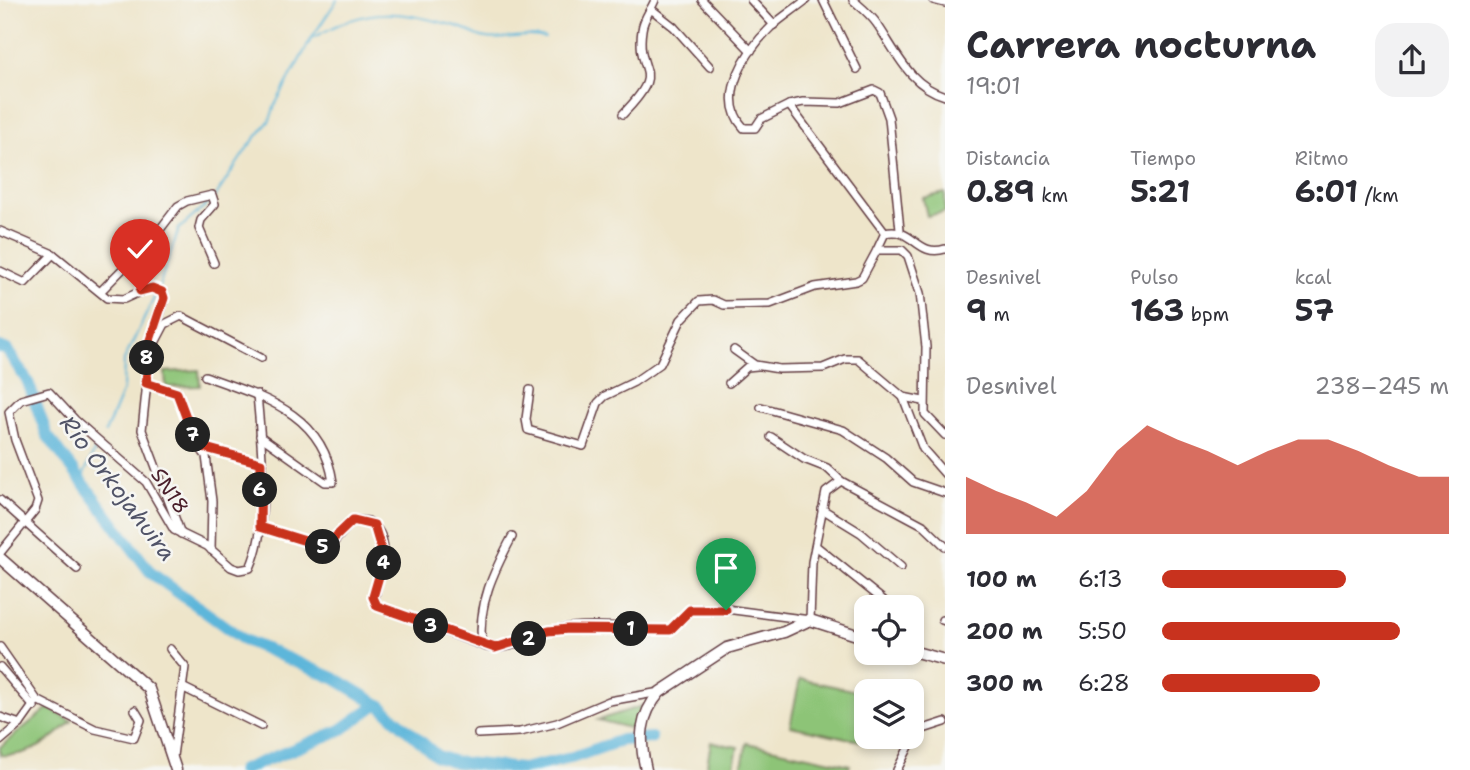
<!DOCTYPE html>
<html lang="es">
<head>
<meta charset="utf-8">
<style>
	body { margin:0; font-family:"Shantell Sans",sans-serif; background:#f2f2f3; color:#2b2b33; height:100vh; display:flex; flex-direction:column; font-size:26px; white-space:nowrap }
	* { box-sizing:border-box; margin:0 }
	p { font-size:23px; color:#7c7c81 }
	.icon { flex:none; width:38px; height:38px; fill:none; stroke:currentColor; stroke-width:2; stroke-linecap:round; stroke-linejoin:round }
	.map { position:relative; flex:1; overflow:hidden }
	.panel { display:flex; flex-direction:column; background:#fff; width:525px }
	.panel>* { flex:none }
	.fabs { position:absolute; left:854px; top:595px; display:grid; gap:14px }
	.fabs a { display:grid; place-items:center; width:70px; height:70px; border-radius:14px; background:#fff; box-shadow:0 4px 10px #0003; font-size:35px }
	.pin { position:absolute; display:grid; place-items:center; width:60px; height:60px; color:#fff; margin:-72px -30px; border-radius:50% 50% 50% 0; rotate:-45deg; box-shadow:0 0 7px #0007 }
	.pin .icon { rotate:45deg }
	.km { position:absolute; width:35px; height:35px; margin:-18px; border-radius:50%; background:#222; color:#fff; font-size:19px; line-height:35px; text-align:center }
	.round { display:grid; place-items:center; flex:none; width:74px; height:74px; border-radius:21px; background:#f2f2f3 }
	.head { display:flex; align-items:center; justify-content:space-between; height:119px; padding:0 21px }
	h1 { font-size:38px; font-weight:700; line-height:52px }
	.stats { display:grid; grid-template-columns:repeat(3,1fr); gap:10px; height:119px; padding:7px 21px }
	.stats div { display:grid; align-content:center }
	.stats b { font-size:30px; font-weight:700 }
	.stats small { font-size:19px; font-weight:400 }
	.stats p { font-size:19px }
	.chart { height:196px; padding:14px 21px }
	.chart p { display:flex; justify-content:space-between }
	.chart svg { width:100%; height:126px; margin-top:7px; fill:#c8321e; opacity:.7 }
	ul { padding:0 21px; list-style:none; font-size:23px }
	li { display:grid; grid-template-columns:112px 84px 1fr; align-items:center; height:52px }
	li i { height:18px; border-radius:9px; background:#c8321e }
	main { display:flex; flex:1; min-height:0 }
	.map>svg:first-child { display:block }
</style>
</head>
<body>
<main>
<div class="map">
<svg width="945" height="770" viewBox="0 0 945 770">
	<rect width="100%" height="100%" fill="#f6f6f2"/>
	<filter id="ink" filterUnits="userSpaceOnUse"><feTurbulence type="fractalNoise" baseFrequency=".0143" numOctaves="2"/><feDisplacementMap in="SourceGraphic" scale="14" xChannelSelector="R" yChannelSelector="G"/><feConvolveMatrix kernelMatrix="1 2 1 2 8 2 1 2 1" color-interpolation-filters="sRGB"/></filter>
	<filter id="wash" filterUnits="userSpaceOnUse"><feTurbulence type="fractalNoise" baseFrequency=".00686" numOctaves="4" result="noise"/><feDisplacementMap in="SourceGraphic" scale="28" xChannelSelector="R" yChannelSelector="G"/><feGaussianBlur stdDeviation="1.57" result="paint"/><feColorMatrix in="noise" values="0 0 0 0 0 0 0 0 0 0 0 0 0 0 0 0 0 1.4 0 .05"/><feComposite in="paint" operator="in"/></filter>
	<g filter="url(#wash)">
		<rect width="100%" height="100%" fill="#eee5ca"/>
		<g fill="#8dc477" stroke="#6c7251" stroke-width="2">
			<polygon points="945,193 945,212 927,216 923,198"/>
			<polygon points="199,370 200,386 166,387 165,372"/>
			<polygon points="800,679 866,693 866,737 881,737 879,745 790,726"/>
			<polygon points="648,704 633,729 598,720"/>
			<path d="M48,708L72,721C52,740 29,758 0,755V747Z"/>
			<polygon points="711,742 738,747 733,770 706,770"/>
			<polygon points="747,743 850,765 848,770 741,770"/>
		</g>
		<g fill="none" stroke-linecap="round" stroke-linejoin="round">
			<g stroke="#5db6da" stroke-width="2">
				<path d="M315,37C368,5 398,11 456,26C467,29 474,36 486,38C506,41 525,32 545,38"/>
				<polyline points="215,197 248,147 270,120 275,105 311,39 337,0"/>
				<polyline points="158,289 179,229 211,201"/>
				<polyline points="105,433 123,390 124,360 156,294"/>
				<polyline points="81,481 96,447"/>
			</g>
			<g stroke="#5db6da" stroke-width="12">
				<polyline points="0,347 7,350 28,382 47,435 151,573 244,640 336,679 381,706 437,756 455,762 522,769 571,758 622,740 651,738"/>
				<polyline points="242,770 341,730 377,704"/>
			</g>
		</g>
	</g>
	<g filter="url(#ink)">
		<g fill="none" stroke-linecap="round" stroke-linejoin="round">
			<g stroke="#633d43" stroke-width="10">
				<g id="minor">
					<polyline points="702,0 751,51"/>
					<polyline points="751,0 774,25"/>
					<path d="M806,0C795,9 782,17 771,27C747,50 715,97 744,128H755L761,119L789,105L803,102L840,103L874,90L880,93L889,118L900,230"/>
					<polyline points="823,0 857,69"/>
					<path d="M853,0C861,7 871,15 877,24C897,53 909,85 945,96"/>
					<polyline points="933,0 945,3"/>
					<polyline points="651,9 674,27 710,67"/>
					<polyline points="789,105 885,233"/>
					<path d="M623,114C669,67 635,76 642,30C643,19 651,10 655,0"/>
					<path d="M0,231L53,254L107,298L124,299L148,288L162,292C169,315 139,341 149,362"/>
					<path d="M877,250L885,233C913,226 917,258 945,249"/>
					<polyline points="0,271 25,283 53,254"/>
					<polyline points="101,291 155,236 178,206 187,201 212,195 215,204 201,220 199,228 214,263"/>
					<polyline points="734,350 755,365 779,369 823,368 845,359 858,359 903,397 923,401"/>
					<path d="M205,376C262,397 323,412 333,482H325L260,436"/>
					<polyline points="146,383 177,393 195,441 206,456 212,501 211,550"/>
					<polyline points="729,383 747,367 757,366"/>
					<polyline points="530,390 526,419 528,430 583,446 598,403 605,396 634,382 660,364 681,320 699,301 713,300 724,305 770,304 815,287 856,281 862,278 877,250 902,250 908,256 920,293 926,347 925,414 945,435"/>
					<polyline points="903,397 923,449 945,474"/>
					<polyline points="761,407 843,430 886,458 913,482 945,493"/>
					<polyline points="771,437 804,459 827,468 841,481 923,525 945,546"/>
					<polyline points="202,447 261,463"/>
					<polyline points="0,500 77,569"/>
					<polyline points="822,509 861,533 901,567"/>
					<path d="M260,527L325,547L333,543L353,520L368,521C403,543 367,589 377,606L487,647C510,651 529,637 550,631C587,621 632,629 670,630L690,610L726,609L810,620L812,562L826,492L841,481"/>
					<polyline points="181,534 142,430 149,363 156,341 165,324 181,316 261,358"/>
					<polyline points="816,546 883,600"/>
					<path d="M0,553L35,510L38,501L15,440L9,412L21,400L49,392L75,420L146,482L174,530L207,546L231,567L239,570L250,568C271,522 261,443 257,394"/>
					<polyline points="942,620 945,621"/>
					<path d="M482,644C477,605 494,571 512,537"/>
					<polyline points="0,647 37,700 95,729 134,738 141,720 135,710"/>
					<polyline points="170,649 185,667 173,756"/>
					<polyline points="0,667 34,707"/>
					<polyline points="182,687 261,726"/>
					<polyline points="0,717 20,724"/>
					<polyline points="478,734 520,732 557,723 609,701 660,692"/>
					<polyline points="0,741 20,724 37,700"/>
					<polyline points="897,770 917,731 945,722"/>
				</g>
			</g>
			<g stroke="#633d43" stroke-width="13">
				<g id="secondary">
					<polyline points="0,558 149,689 176,770"/>
					<polyline points="912,651 945,660"/>
					<path d="M646,770C639,740 639,716 660,692L727,648L784,632L810,620L866,638"/>
				</g>
			</g>
			<use href="#minor" stroke="#fff" stroke-width="7"/>
			<use href="#secondary" stroke="#fff" stroke-width="10"/>
		</g>
	</g>
	<g fill="none" stroke-linecap="round" stroke-linejoin="round" filter="url(#ink)">
		<g stroke="#fff" stroke-width="14">
			<polyline id="route" points="140,291 152,288 162,292 164,298 146,352 149,363 146,383 177,393 195,441 202,447 261,463 260,527 325,547 353,520 374,525 384,559 373,597 377,606 495,648 549,631 568,629 670,630 690,610 726,610"/>
		</g>
		<use href="#route" stroke="#c8321e" stroke-width="9"/>
	</g>
	<g text-anchor="middle" stroke-width="5" stroke-linejoin="round" paint-order="stroke">
		<g font-size="21" fill="#4a1f2b" stroke="#f6f6f2">
			<text transform="translate(170 491) rotate(56)" y="7">SN18</text>
		</g>
		<g font-size="23" font-style="italic" fill="#515468" stroke="#f6f6f2">
			<text transform="translate(118 488) rotate(53)" y="8">Río Orkojahuira</text>
		</g>
	</g>
</svg>
<div class="fabs">
<a><svg class="icon" aria-label="locate" viewBox="0 0 24 24"><circle cx="12" cy="12" r="6"/><path d="M12 2v4M12 18v4M2 12h4M18 12h4"/></svg></a>
<a><svg class="icon" aria-label="layers" viewBox="0 0 24 24"><path d="M12 4l9 5-9 5-9-5zM3 14l9 5 9-5"/></svg></a>
</div>
<div class="pin" style="left:726px;top:610px;background:#1e9e55"><svg class="icon" aria-label="arrive" viewBox="0 0 24 24"><path d="M6 21V4h12l-3 4 3 4H6"/></svg></div>
<div class="pin" style="left:140px;top:291px;background:#d93025"><svg class="icon" aria-label="check" viewBox="0 0 24 24"><path d="M5 12l5 5 9-10"/></svg></div>
<b class="km" style="left:631px;top:629px">1</b>
<b class="km" style="left:529px;top:639px">2</b>
<b class="km" style="left:431px;top:626px">3</b>
<b class="km" style="left:384px;top:563px">4</b>
<b class="km" style="left:323px;top:547px">5</b>
<b class="km" style="left:260px;top:490px">6</b>
<b class="km" style="left:193px;top:435px">7</b>
<b class="km" style="left:147px;top:358px">8</b>
</div>
<section class="panel">
<div class="head"><div><h1>Carrera nocturna</h1><p>19:01</p></div><a class="round"><svg class="icon" aria-label="share" viewBox="0 0 24 24"><path d="M12 15V3M7 8l5-5 5 5M5 13v7h14v-7"/></svg></a></div>
<div class="stats">
<div><p>Distancia</p><b>0.89<small> km</small></b></div>
<div><p>Tiempo</p><b>5:21</b></div>
<div><p>Ritmo</p><b>6:01<small> /km</small></b></div>
</div>
<div class="stats">
<div><p>Desnivel</p><b>9<small> m</small></b></div>
<div><p>Pulso</p><b>163<small> bpm</small></b></div>
<div><p>kcal</p><b>57</b></div>
</div>
<div class="chart"><p><span>Desnivel</span>238–245 m</p>
<svg viewBox="0 0 160 44" preserveAspectRatio="none"><path d="M0 44V24L10 29L20 33L30 38L40 29L50 15L60 6L70 11L80 15L90 20L100 15L110 11L120 11L130 15L140 20L150 24L160 24V44z"/></svg>
</div>
<ul>
<li><b>100 m</b>6:13<i style="width:64%"></i></li>
<li><b>200 m</b>5:50<i style="width:83%"></i></li>
<li><b>300 m</b>6:28<i style="width:55%"></i></li>
</ul>
</section>
</main>
</body>
</html>
